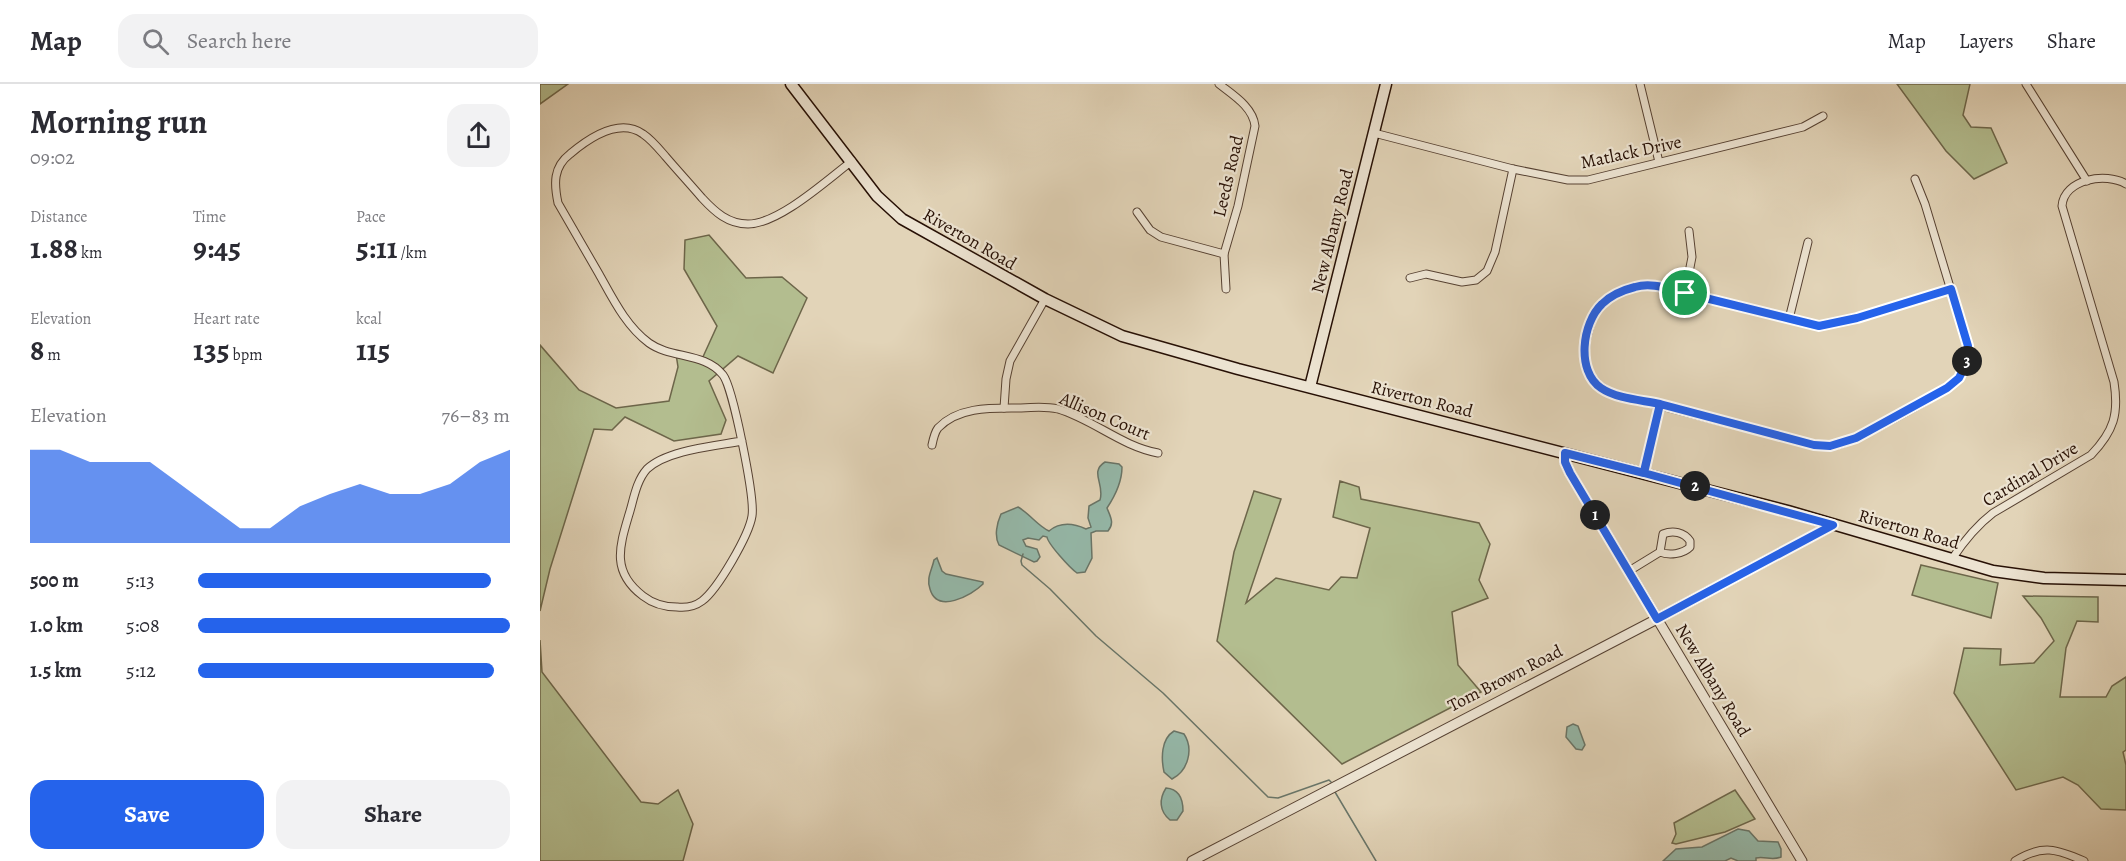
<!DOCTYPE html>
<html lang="en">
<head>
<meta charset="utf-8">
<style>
	body { margin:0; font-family:Alegreya,serif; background:#f2f2f3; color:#2b2b33; height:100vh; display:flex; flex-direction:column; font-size:22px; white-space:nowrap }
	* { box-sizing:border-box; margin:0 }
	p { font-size:20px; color:#7c7c81 }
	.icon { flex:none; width:33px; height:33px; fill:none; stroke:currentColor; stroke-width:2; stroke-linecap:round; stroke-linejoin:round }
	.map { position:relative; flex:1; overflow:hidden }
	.side { display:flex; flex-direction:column; background:#fff; width:540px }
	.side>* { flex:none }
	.pin { position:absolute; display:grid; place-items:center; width:51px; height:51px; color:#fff; margin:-26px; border:3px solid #fff; border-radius:50%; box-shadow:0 2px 6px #0007 }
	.km { position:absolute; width:30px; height:30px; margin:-15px; border-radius:50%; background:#222; color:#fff; font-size:16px; line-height:30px; text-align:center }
	.round { display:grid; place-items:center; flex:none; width:63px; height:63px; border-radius:18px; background:#f2f2f3 }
	.overview { display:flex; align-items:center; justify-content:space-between; height:102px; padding:0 30px }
	h1 { font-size:33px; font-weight:700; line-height:45px }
	.stats { display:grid; grid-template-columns:repeat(3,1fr); gap:9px; height:102px; padding:6px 30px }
	.stats div { display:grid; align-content:center }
	.stats b { font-size:30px; font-weight:700 }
	.stats small { font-size:16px; font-weight:400 }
	.stats p { font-size:16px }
	.chart { height:168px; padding:12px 30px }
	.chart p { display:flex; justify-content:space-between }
	.chart svg { width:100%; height:108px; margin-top:6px; fill:#2563eb; opacity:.7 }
	.primary-button { display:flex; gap:12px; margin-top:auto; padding:12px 30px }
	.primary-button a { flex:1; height:69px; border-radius:18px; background:#2563eb; color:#fff; font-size:24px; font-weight:700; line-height:69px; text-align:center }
	.primary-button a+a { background:#f2f2f3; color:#2b2b33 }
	ul { padding:0 30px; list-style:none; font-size:20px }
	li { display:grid; grid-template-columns:96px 72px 1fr; align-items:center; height:45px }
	li i { height:15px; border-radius:8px; background:#2563eb }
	header { display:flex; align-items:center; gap:36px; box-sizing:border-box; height:84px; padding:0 30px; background:#fff; border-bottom:2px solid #e1e1e2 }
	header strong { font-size:28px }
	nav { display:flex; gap:33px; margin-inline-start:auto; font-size:21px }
	.search { width:420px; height:54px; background:#f2f2f3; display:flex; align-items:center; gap:15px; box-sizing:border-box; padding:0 21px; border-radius:18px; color:#7c7c81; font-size:22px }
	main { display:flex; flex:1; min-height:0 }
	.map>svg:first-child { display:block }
</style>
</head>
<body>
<header>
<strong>Map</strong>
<div class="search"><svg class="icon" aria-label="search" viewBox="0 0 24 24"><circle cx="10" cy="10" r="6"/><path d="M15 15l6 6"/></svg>Search here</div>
<nav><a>Map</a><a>Layers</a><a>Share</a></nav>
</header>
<main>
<section class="side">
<div class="overview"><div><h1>Morning run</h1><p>09:02</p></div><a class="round"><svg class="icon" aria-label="share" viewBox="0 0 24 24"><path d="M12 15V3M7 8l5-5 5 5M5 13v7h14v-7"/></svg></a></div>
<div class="stats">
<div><p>Distance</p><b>1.88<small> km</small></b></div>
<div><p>Time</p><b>9:45</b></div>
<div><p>Pace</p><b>5:11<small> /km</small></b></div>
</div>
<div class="stats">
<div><p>Elevation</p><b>8<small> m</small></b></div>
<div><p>Heart rate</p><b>135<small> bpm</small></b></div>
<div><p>kcal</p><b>115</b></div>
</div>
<div class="chart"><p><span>Elevation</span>76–83 m</p>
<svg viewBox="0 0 160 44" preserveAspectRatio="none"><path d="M0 44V6L10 6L20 11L30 11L40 11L50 20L60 29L70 38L80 38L90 29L100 24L110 20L120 24L130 24L140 20L150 11L160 6V44z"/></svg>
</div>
<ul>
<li><b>500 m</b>5:13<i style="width:94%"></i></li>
<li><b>1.0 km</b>5:08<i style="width:100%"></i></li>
<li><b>1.5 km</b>5:12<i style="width:95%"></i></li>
</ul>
<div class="primary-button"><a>Save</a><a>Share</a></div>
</section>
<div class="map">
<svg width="1586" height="777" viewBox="0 0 1586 777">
	<rect width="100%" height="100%" fill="#e2d4b8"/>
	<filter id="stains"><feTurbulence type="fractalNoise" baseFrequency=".00333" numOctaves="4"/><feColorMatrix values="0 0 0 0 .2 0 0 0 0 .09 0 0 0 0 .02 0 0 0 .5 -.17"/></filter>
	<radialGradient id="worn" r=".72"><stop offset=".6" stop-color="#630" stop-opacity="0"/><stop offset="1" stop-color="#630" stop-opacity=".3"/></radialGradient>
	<g fill="#b3bd8f" stroke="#6d664a" stroke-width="1.5">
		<polygon points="0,0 28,0 0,20"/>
		<polygon points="1357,0 1430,0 1423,31 1431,43 1451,44 1467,79 1434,95 1406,67"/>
		<polygon points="169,151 206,194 242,193 267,214 233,289 198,272 169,297 186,336 181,350 134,357 85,333 72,346 54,345 10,485 0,527 0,261 39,306 76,324 129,317 138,283 136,270 162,275 177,242 144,185 145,156"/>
		<polygon points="800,397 819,403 821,415 939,439 950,460 939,496 948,514 912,528 918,581 941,608 802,680 677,557 694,468 714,407 741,415 706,519 736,494 789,506 801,493 817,494 830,444 793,433"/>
		<polygon points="1381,481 1458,499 1451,534 1372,511"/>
		<polygon points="1483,512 1558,513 1558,538 1537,537 1526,564 1520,613 1566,613 1572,602 1586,593 1586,666 1583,668 1586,681 1586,726 1561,725 1538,701 1523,693 1476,706 1414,609 1424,564 1461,565 1460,581 1494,579 1514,557 1501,534"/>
		<polygon points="0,556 2,588 101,718 118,720 138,706 153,740 143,777 0,777"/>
		<polygon points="1195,706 1215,735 1185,748 1136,760 1132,759 1136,750 1134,739"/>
	</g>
	<g fill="#95b9aa" stroke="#697568" stroke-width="1.5">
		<path d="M565,378L579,380L582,383C582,398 575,412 567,424C570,432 575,439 568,447H556L551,449L552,474L545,488L537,489C530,484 508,460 507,453L503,452L499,456L488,454L483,456L486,462L497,465L500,473L497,477L494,478L459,461C454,452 457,439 461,430L478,423C490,430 498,442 509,447C520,438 533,439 546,445L551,443L548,434L549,422L560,416C565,400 549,388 565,378Z"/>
		<path d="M397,474L402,487L406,490L443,498V500C431,512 397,530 390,505C386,494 392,486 394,476Z"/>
		<polygon points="1033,640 1038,642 1045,661 1042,666 1036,665 1026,653 1027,643"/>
		<path d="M634,647L644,650C654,665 648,687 632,695L624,688C621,674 621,655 634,647Z"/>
		<path d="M626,704C639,705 643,715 643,727L637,736H630C619,727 619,715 626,704Z"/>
		<path d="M1198,745L1209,747L1218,757L1238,758L1241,765V773C1232,777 1225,772 1216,774V777H1198L1191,774L1185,777H1123L1136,765L1162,763Z"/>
	</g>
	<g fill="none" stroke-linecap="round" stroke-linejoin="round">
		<g stroke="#697568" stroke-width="1.5">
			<polyline points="483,470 481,477 482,481 510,505 556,552 623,609 728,713 738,714 789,696 791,698"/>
			<polyline points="795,708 836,777"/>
		</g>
		<g stroke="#564132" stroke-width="9">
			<g id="minor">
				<path d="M679,0C693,11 713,23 715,42L698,122L684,170L686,205"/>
				<polyline points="1100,0 1119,78"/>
				<polyline points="1486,0 1547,97"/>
				<polyline points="834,49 973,85 1028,96 1048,96 1263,43 1283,32"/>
				<path d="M1375,95L1385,120L1428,263C1427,273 1427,285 1420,293C1407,308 1317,356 1297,361C1289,363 1282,361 1274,361L1074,310C1047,298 1042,280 1047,253C1050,242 1052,231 1060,222C1072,208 1096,199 1115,201L1279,242L1317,234L1411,205"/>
				<polyline points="597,128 610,146 621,153 684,170"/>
				<polyline points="870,194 886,190 922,198 936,196 947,187 955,168 973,85"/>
				<polyline points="1145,209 1152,173 1149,147"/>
				<polyline points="1249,235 1268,158"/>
				<polyline points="464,324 466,295 470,277 505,215"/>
				<path d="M202,357C175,362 127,366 107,385C97,396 94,413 90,427C80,461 70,487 103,512C112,519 125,523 137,523C146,524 154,523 162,517C178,505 209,451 212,432C215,414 193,304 183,291C165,268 131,275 109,259C86,242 73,215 59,190C45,166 32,143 18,119C14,100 13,83 30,70C49,54 79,33 103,50C112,56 119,65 126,73C138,87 150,100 162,114C175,128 188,140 208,140C239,140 287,96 312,77"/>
				<path d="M392,361C393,356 395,348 398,344C419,322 453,324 481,324C493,323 506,322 518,325C554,336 581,362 618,369"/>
				<polyline points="1104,389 1120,320"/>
				<path d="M1412,475C1424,457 1436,442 1453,429L1551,371C1574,347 1579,330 1574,298L1522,122C1524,95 1566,88 1586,100"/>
				<path d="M1089,487L1120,468L1123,450C1133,446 1144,448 1150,457V463C1143,470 1129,472 1120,468"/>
				<path d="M1475,777C1502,760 1517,765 1544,777"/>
			</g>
		</g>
		<g stroke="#564132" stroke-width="11">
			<g id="tertiary">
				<polyline points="1025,369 1025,378 1030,389 1262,777"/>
				<polyline points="652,777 1117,535 1293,441"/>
			</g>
		</g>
		<g stroke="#271005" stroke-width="13">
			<g id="secondary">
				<polyline points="251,0 337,112 362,135 505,215 582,252 698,285 1248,427 1453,487 1504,494 1586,496"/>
				<polyline points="770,303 846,0"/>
			</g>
		</g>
		<use href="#minor" stroke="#ece3d1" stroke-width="7"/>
		<use href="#tertiary" stroke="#ece3d1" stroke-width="9"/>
		<use href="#secondary" stroke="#ece3d1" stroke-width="10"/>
	</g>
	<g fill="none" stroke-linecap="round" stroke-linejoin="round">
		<g stroke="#fff" stroke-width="12">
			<path id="route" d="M1145,209C1128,205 1112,198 1095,203C1083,206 1070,212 1062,220C1042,239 1036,287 1061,304C1077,315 1102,316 1120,320L1104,389L1025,369V378L1030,389L1117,535L1293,441L1104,389L1105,383L1120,320L1274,361L1290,362L1316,354L1407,304L1419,294L1426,280L1428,262L1411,205L1317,234L1279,242L1145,209"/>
		</g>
		<use href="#route" stroke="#2563eb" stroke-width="8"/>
	</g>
	<g text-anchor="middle" stroke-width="4.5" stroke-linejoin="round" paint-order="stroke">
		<g font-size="18" fill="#271005" stroke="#ece3d1">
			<text transform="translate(1091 68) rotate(-12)" y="6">Matlack Drive</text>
			<text transform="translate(688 92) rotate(-77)" y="6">Leeds Road</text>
			<text transform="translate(792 147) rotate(-76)" y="6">New Albany Road</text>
			<text transform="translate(430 155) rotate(30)" y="6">Riverton Road</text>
			<text transform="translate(882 315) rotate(14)" y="6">Riverton Road</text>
			<text transform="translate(565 332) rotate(23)" y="6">Allison Court</text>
			<text transform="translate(1490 390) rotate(-31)" y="6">Cardinal Drive</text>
			<text transform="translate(1369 445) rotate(16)" y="6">Riverton Road</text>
			<text transform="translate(965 594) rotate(-27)" y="6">Tom Brown Road</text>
			<text transform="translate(1173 596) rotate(59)" y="6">New Albany Road</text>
		</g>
	</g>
	<rect width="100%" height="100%" filter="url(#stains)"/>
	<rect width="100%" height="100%" fill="url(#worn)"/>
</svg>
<div class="pin" style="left:1145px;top:209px;background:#1e9e55"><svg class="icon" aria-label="arrive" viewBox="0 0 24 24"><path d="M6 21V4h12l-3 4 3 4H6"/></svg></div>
<b class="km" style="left:1055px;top:431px">1</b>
<b class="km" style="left:1155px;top:402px">2</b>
<b class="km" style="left:1427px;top:277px">3</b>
</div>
</main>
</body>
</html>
